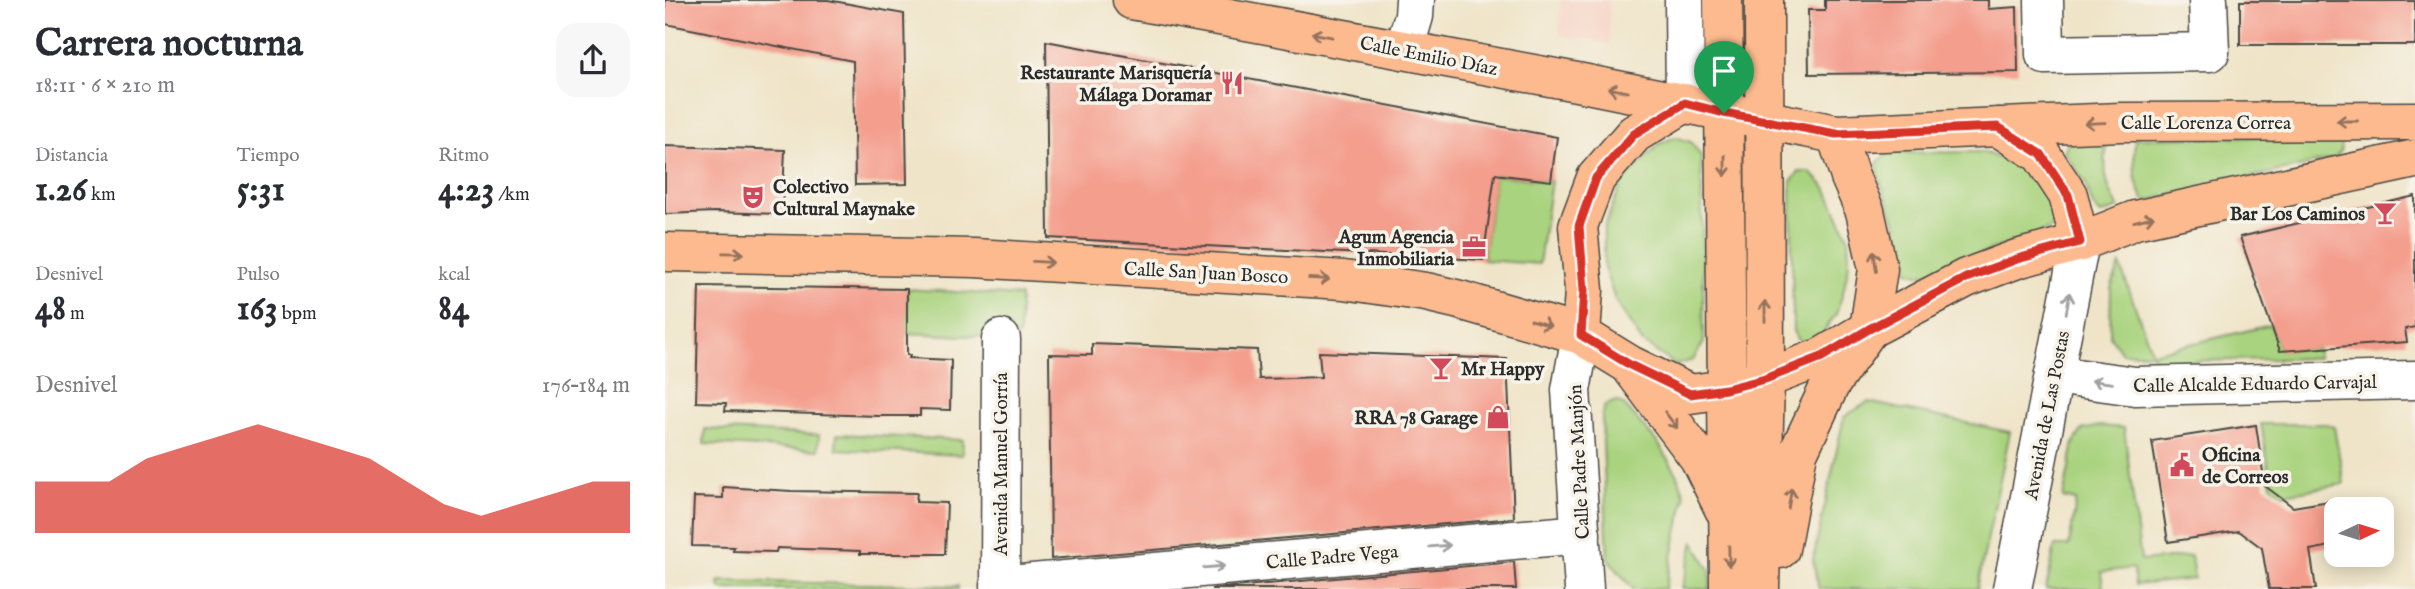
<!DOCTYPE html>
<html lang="es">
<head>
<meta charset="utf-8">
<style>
	body { margin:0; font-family:"IM FELL English",serif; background:#f7f7f7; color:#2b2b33; height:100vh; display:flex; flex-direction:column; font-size:26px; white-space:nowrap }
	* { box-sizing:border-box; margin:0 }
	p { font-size:23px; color:#7c7c81 }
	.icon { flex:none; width:38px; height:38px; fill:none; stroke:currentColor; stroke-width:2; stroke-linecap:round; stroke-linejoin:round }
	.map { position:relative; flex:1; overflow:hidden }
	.side { display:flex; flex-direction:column; background:#fff; width:665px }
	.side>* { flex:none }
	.needle { width:46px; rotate:86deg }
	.fabs { position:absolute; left:1659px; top:497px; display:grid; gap:14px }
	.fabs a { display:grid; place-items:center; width:70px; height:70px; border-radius:14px; background:#fff; box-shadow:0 4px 18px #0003; font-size:35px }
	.pin { position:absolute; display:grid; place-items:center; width:60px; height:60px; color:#fff; margin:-72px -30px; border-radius:50% 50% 50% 0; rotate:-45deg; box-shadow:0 0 7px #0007 }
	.pin .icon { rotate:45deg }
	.round { display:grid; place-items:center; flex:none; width:74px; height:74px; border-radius:21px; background:#f7f7f7 }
	.summary { display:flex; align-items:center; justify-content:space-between; height:119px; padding:0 35px }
	h1 { font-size:38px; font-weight:700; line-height:52px }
	.metrics { display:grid; grid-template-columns:repeat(3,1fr); gap:10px; height:119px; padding:7px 35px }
	.metrics div { display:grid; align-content:center }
	.metrics b { font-size:35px; font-weight:700 }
	.metrics small { font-size:19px; font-weight:400 }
	.metrics p { font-size:19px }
	.chart { height:196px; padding:14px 35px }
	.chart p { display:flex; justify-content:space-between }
	.chart svg { width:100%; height:126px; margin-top:7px; fill:#d93025; opacity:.7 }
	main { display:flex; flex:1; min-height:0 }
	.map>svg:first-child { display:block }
</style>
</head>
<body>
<main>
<section class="side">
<div class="summary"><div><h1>Carrera nocturna</h1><p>18:11 · 6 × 210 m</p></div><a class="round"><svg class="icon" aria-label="share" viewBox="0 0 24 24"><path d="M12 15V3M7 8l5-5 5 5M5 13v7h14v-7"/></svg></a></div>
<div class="metrics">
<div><p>Distancia</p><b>1.26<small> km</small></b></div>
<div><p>Tiempo</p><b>5:31</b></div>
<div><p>Ritmo</p><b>4:23<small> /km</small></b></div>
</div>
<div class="metrics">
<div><p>Desnivel</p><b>48<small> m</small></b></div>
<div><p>Pulso</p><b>163<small> bpm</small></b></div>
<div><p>kcal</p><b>84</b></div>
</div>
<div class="chart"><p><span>Desnivel</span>176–184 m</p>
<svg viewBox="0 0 160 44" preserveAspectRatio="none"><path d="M0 44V26L10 26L20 26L30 18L40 14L50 10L60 6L70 10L80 14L90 18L100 26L110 34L120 38L130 34L140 30L150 26L160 26V44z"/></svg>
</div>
</section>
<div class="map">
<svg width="1750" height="589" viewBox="0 0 1750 589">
	<rect width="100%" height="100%" fill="#f7f3e8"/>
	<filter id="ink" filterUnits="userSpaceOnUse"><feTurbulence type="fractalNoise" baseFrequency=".0143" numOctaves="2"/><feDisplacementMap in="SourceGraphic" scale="14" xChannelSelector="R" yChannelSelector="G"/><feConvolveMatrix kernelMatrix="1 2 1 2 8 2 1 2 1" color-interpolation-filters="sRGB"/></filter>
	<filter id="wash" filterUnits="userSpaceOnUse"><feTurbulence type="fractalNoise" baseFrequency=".00686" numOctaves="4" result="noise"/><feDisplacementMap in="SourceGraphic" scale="28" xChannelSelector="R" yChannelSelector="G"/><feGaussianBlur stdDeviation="1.57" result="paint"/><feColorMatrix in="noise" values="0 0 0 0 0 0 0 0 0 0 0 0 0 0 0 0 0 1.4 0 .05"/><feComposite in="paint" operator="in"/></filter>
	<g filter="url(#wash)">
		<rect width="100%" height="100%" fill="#efe4c8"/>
		<polygon fill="#f6d2c3" points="895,0 944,0 945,44 895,35"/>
		<g fill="#a9d37e" stroke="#6a7f54" stroke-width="2">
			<path d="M1668,136L1675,142L1676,151L1669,159L1480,201C1467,180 1469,162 1470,138Z"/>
			<polygon points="1010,137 1026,142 1036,156 1039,342 1028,360 1011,365 977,342 951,302 939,268 939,228 957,182 994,144"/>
			<path d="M1442,138C1439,166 1438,184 1454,208L1436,214L1428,206L1420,182L1399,151L1403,143Z"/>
			<path d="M1317,152L1350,163L1374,182L1393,216L1387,228L1257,275L1243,271C1234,253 1236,245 1232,227C1226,205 1213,185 1212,163L1224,153Z"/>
			<polygon points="1134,172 1145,172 1161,188 1183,237 1184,264 1178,293 1171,314 1151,342 1140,343 1132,339 1128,331 1126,181"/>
			<polygon points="830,175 886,181 874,264 818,260"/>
			<polygon points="1455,265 1487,353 1606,325 1615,350 1652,348 1653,358 1489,362 1487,353 1457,353 1445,336 1446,288"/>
			<polygon points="242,289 355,296 354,336 301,336 241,333"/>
			<polygon points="951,401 959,405 993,443 1012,474 1020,496 1000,589 968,589 943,559 937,418 940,405"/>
			<polygon points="1203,402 1345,432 1312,589 1154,589 1148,560 1179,417"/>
			<polygon points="1596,424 1661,424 1669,427 1679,484 1619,494 1607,486"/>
			<polygon points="1435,426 1459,428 1476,561 1526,556 1529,579 1470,585 1468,568 1436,572 1438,589 1381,589 1390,546 1404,546 1411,501 1398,498 1409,443 1417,430"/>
			<polygon points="40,429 154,435 153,450 39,444"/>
			<polygon points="172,434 298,440 297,455 171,449"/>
			<polygon points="1029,542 1045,570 1045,589 1017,589"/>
			<polygon points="54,581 293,586 293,589 55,589"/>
		</g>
		<g id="blocks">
			<g fill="#f49e8d">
				<polygon points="0,0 163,0 239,14 242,184 190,185 188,61 0,24"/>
				<polygon points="1160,0 1323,0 1323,9 1352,7 1353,72 1144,74 1143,10 1160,10"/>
				<rect x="1575" y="1" width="175" height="44"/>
				<polygon points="381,41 892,137 886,181 830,174 818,260 383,238"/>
				<polygon points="0,146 120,150 117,214 50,212 0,214"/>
				<polygon points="1750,196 1750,327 1740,329 1742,342 1615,351 1575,237"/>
				<polygon points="34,286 242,289 242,355 245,355 244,358 286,360 285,410 255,409 255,416 214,416 60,411 61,403 31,402"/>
				<polygon points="427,344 592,350 594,379 656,377 654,352 842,359 849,518 386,559 384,354 427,355"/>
				<polygon points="1591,425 1600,486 1628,507 1671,500 1671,545 1645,550 1651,589 1604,589 1597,548 1574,531 1503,542 1487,441"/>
				<polygon points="58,487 126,491 252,493 251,502 282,503 280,554 195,554 195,551 112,548 111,552 68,551 69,547 27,546 29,497 58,498"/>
				<polygon points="849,562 851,589 546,589"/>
			</g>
		</g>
	</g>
	<g filter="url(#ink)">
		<use href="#blocks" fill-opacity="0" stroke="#484743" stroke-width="2"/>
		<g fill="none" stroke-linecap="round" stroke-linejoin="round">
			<g stroke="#484743" stroke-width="41">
				<g id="minor">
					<polyline points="1019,0 1020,103"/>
					<polyline points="1379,0 1380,55 1545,52 1543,0"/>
					<polyline points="739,50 749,16 750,0"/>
					<polyline points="916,335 906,390 919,589"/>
					<polyline points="1389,375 1470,386 1750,380"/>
					<polyline points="334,586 916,534"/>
					<polyline points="335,589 336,339"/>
					<polyline points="1347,589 1415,242"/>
				</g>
			</g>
			<g stroke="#484743" stroke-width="41">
				<g id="major">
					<polyline points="467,0 912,82 1171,134 1456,122 1750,121"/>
					<polyline points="1058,0 1064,589"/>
					<polyline points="1333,127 1376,154 1403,195 1415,242"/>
					<polyline points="0,252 309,258 679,280 761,292 795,300 916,335 965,365 1025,394 1061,389 1100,379 1157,357 1204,329 1301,278 1352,259 1415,242 1470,220 1750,159"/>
					<polyline points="916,335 919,290 913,226 931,178 969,134 1020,103"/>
					<polyline points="968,370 1034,458 1059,509"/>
					<polyline points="1115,549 1133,453 1165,385 1204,329 1213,269 1200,211 1185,177 1171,134"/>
					<polyline points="1095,589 1100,379 1099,0"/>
				</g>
			</g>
			<use href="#minor" stroke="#fff" stroke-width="38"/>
			<use href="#major" stroke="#fcba8e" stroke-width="38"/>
		</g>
		<defs><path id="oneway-shaft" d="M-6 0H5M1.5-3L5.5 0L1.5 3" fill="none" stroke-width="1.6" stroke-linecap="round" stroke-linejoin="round" transform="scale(1.75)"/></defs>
		<g stroke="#94725c">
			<use href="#oneway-shaft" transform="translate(657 35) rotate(-169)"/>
			<use href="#oneway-shaft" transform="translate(953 90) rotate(-169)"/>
			<use href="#oneway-shaft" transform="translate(1682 121) rotate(-180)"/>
			<use href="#oneway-shaft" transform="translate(1430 123) rotate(178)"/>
			<use href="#oneway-shaft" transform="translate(1060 166) rotate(90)"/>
			<use href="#oneway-shaft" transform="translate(1479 219) rotate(-14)"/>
			<use href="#oneway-shaft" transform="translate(68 253) rotate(1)"/>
			<use href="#oneway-shaft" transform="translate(1210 261) rotate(-98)"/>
			<use href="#oneway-shaft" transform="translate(378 262) rotate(3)"/>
			<use href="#oneway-shaft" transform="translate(654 279) rotate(3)"/>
			<use href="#oneway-shaft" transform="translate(1100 311) rotate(-90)"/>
			<use href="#oneway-shaft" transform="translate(876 323) rotate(17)"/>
			<use href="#oneway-shaft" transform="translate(1006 420) rotate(53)"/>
			<use href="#oneway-shaft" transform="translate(1125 498) rotate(-80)"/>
			<use href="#oneway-shaft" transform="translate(1064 556) rotate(89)"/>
		</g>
		<g stroke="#a0a0a0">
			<use href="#oneway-shaft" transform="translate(1403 303) rotate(-80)"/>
			<use href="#oneway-shaft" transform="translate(1437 382) rotate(-172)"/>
			<use href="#oneway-shaft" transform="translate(775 546) rotate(-5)"/>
			<use href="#oneway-shaft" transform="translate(549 567) rotate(-5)"/>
		</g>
	</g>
	<g fill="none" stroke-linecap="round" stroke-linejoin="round" filter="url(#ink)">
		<g stroke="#fff" stroke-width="14">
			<polygon id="route" points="1020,103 1059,113 1171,134 1333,127 1376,154 1403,195 1415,242 1352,259 1301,278 1204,329 1157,357 1100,379 1061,389 1025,394 965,365 916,335 919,290 914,226 931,178 969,134"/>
		</g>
		<use href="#route" stroke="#d93025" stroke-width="9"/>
	</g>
	<defs>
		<g id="restaurant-bare" transform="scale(1.89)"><path d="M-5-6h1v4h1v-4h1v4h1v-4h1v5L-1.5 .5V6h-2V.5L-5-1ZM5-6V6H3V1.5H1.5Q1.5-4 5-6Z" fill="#d1495b" stroke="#f7f3e8" stroke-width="2.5" paint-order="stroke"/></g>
		<g id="theatre-bare" transform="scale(1.89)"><path d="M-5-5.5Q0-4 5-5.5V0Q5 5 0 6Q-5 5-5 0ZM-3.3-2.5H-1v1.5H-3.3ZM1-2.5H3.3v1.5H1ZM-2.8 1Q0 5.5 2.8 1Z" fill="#d1495b" stroke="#f7f3e8" stroke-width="2.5" paint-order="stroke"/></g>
		<g id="bar-bare" transform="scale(1.89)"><path d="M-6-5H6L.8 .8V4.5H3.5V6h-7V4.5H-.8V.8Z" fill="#d1495b" stroke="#f7f3e8" stroke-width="2.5" paint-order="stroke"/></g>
		<g id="office-bare" transform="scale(1.89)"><path d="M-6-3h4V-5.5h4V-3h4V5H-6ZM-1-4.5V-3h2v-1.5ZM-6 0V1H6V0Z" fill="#d1495b" stroke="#f7f3e8" stroke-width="2.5" paint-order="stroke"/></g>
		<g id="shop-bare" transform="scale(1.89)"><path d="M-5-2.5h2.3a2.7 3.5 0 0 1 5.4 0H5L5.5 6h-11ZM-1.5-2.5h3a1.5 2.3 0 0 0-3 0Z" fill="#d1495b" stroke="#f7f3e8" stroke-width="2.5" paint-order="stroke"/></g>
		<g id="civic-bare" transform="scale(1.89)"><path d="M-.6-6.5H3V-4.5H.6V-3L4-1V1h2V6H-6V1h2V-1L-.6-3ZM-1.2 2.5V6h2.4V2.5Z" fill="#d1495b" stroke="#f7f3e8" stroke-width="2.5" paint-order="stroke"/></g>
	</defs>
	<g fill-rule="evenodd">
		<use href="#restaurant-bare" x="567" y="83"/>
		<use href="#theatre-bare" x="88" y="197"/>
		<use href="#bar-bare" x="1720" y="213"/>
		<use href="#office-bare" x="809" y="247"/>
		<use href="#bar-bare" x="776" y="368"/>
		<use href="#shop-bare" x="833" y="417"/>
		<use href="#civic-bare" x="1517" y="465"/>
	</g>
	<g text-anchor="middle" stroke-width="7" stroke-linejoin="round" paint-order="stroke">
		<g font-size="19" fill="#2b2b2b" stroke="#f7f3e8">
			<text transform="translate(764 55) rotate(11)" y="7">Calle Emilio Díaz</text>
			<text x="1541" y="129">Calle Lorenza Correa</text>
			<text transform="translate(541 272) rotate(3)" y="7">Calle San Juan Bosco</text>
			<text transform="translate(1590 383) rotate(-1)" y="7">Calle Alcalde Eduardo Carvajal</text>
			<text transform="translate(1381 415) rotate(-79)" y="7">Avenida de Las Postas</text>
			<text transform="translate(913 462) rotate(-93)" y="7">Calle Padre Manjón</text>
			<text transform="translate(335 464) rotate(-90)" y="7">Avenida Manuel Gorría</text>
			<text transform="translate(667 556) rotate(-5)" y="7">Calle Padre Vega</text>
		</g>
		<g font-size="19" font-weight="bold" fill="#2b2b2b" stroke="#f7f3e8" text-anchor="end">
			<text x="547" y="79">Restaurante Marisquería<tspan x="547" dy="22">Málaga Doramar</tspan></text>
			<text x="108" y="193" text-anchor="start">Colectivo<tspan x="108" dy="22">Cultural Maynake</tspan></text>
			<text x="1700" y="220">Bar Los Caminos</text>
			<text x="789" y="243">Agum Agencia<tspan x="789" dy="22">Inmobiliaria</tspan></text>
			<text x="796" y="375" text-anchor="start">Mr Happy</text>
			<text x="813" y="424">RRA 78 Garage</text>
			<text x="1537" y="461" text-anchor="start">Oficina<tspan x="1537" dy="22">de Correos</tspan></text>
		</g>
	</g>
</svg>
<div class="fabs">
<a><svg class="needle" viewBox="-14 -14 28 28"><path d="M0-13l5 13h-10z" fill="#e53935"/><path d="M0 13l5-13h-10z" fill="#7c7c81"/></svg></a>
</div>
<div class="pin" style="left:1059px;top:113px;background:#1e9e55"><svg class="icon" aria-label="arrive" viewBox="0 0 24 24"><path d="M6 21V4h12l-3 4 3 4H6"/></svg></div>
</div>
</main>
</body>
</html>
